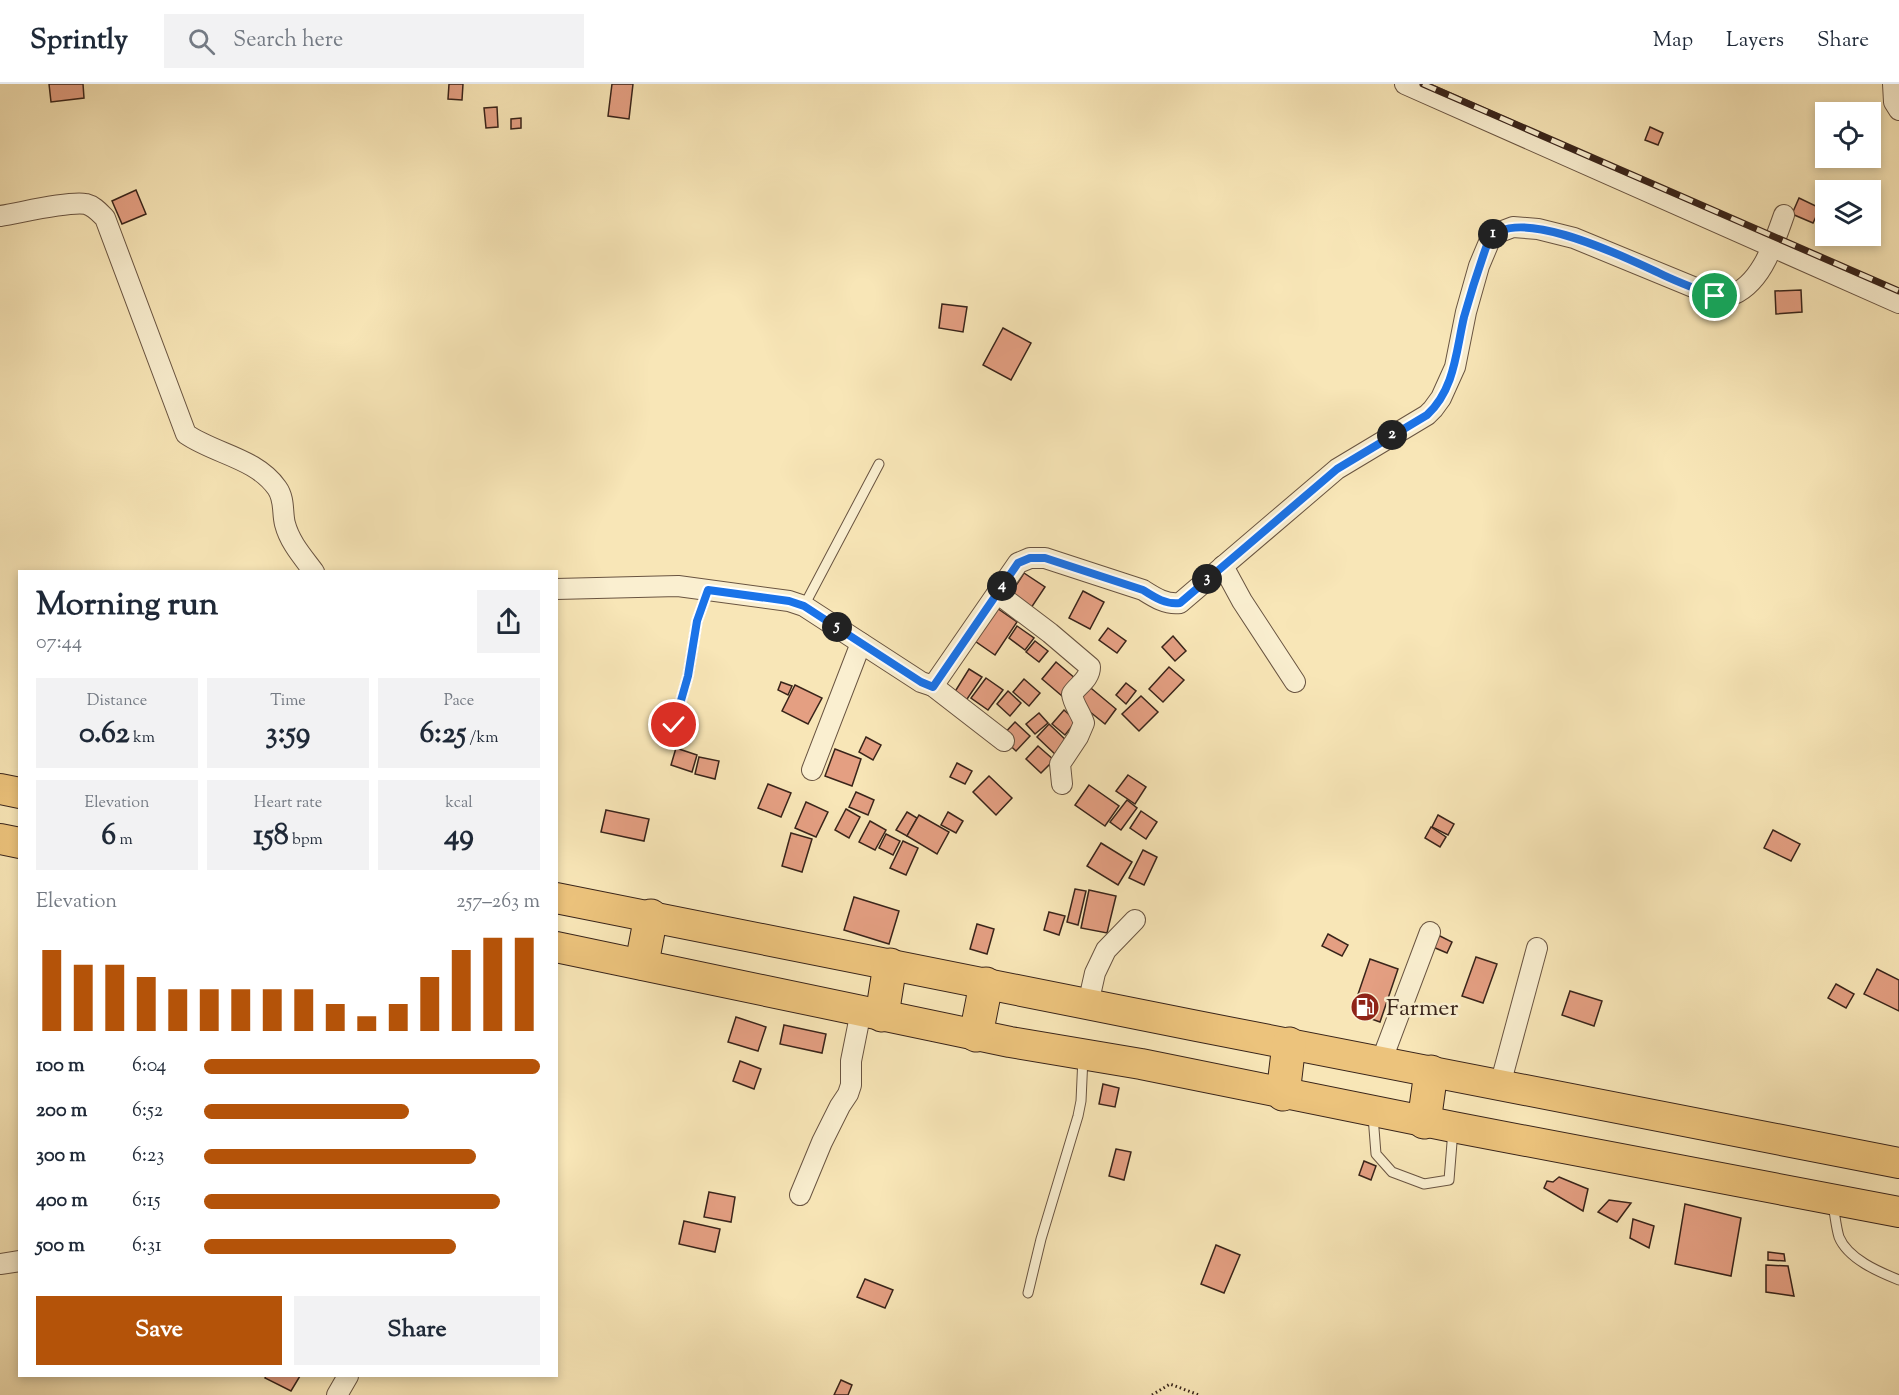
<!DOCTYPE html>
<html lang="en">
<head>
<meta charset="utf-8">
<style>
	body { margin:0; font-family:"Sorts Mill Goudy",serif; background:#f2f2f3; color:#1f2937; height:100vh; display:flex; flex-direction:column; font-size:22px; white-space:nowrap }
	* { box-sizing:border-box; margin:0 }
	p { font-size:20px; color:#747a83 }
	.icon { flex:none; width:33px; height:33px; fill:none; stroke:currentColor; stroke-width:2; stroke-linecap:round; stroke-linejoin:round }
	.map { position:relative; flex:1; overflow:hidden }
	.side { position:absolute; left:18px; top:486px; width:540px; height:807px; display:flex; flex-direction:column; background:#fff; border-radius:0px; box-shadow:0 3px 9px #0003 }
	.side>* { flex:none }
	.fabs { position:absolute; left:1815px; top:18px; display:grid; gap:12px }
	.fabs a { display:grid; place-items:center; width:66px; height:66px; border-radius:0px; background:#fff; box-shadow:0 3px 9px #0003; font-size:30px }
	.pin { position:absolute; display:grid; place-items:center; width:51px; height:51px; color:#fff; margin:-26px; border:3px solid #fff; border-radius:50%; box-shadow:0 2px 6px #0007 }
	.km { position:absolute; width:30px; height:30px; margin:-15px; border-radius:50%; background:#222; color:#fff; font-size:16px; line-height:30px; text-align:center }
	.round { display:grid; place-items:center; flex:none; width:63px; height:63px; border-radius:0px; background:#f2f2f3 }
	.summary { display:flex; align-items:center; justify-content:space-between; height:102px; padding:0 18px }
	h1 { font-size:33px; font-weight:700; line-height:45px }
	.stats { display:grid; grid-template-columns:repeat(3,1fr); gap:9px; height:102px; padding:6px 18px }
	.stats div { display:grid; align-content:center; border-radius:0px; background:#f2f2f3; text-align:center }
	.stats b { font-size:30px; font-weight:700 }
	.stats small { font-size:16px; font-weight:400 }
	.stats p { font-size:16px }
	.chart { height:168px; padding:12px 18px }
	.chart p { display:flex; justify-content:space-between }
	.chart svg { width:100%; height:108px; margin-top:6px; stroke:#b45309; stroke-width:6 }
	.cta { display:flex; gap:12px; margin-top:auto; padding:12px 18px }
	.cta a { flex:1; height:69px; border-radius:0px; background:#b45309; color:#fff; font-size:24px; font-weight:700; line-height:69px; text-align:center }
	.cta a+a { background:#f2f2f3; color:#1f2937 }
	ul { padding:0 18px; list-style:none; font-size:20px }
	li { display:grid; grid-template-columns:96px 72px 1fr; align-items:center; height:45px }
	li i { height:15px; border-radius:8px; background:#b45309 }
	header { display:flex; align-items:center; gap:36px; box-sizing:border-box; height:84px; padding:0 30px; background:#fff; border-bottom:2px solid #e0e1e3 }
	header strong { font-size:28px }
	nav { display:flex; gap:33px; margin-inline-start:auto; font-size:21px }
	.search { width:420px; height:54px; background:#f2f2f3; display:flex; align-items:center; gap:15px; box-sizing:border-box; padding:0 21px; border-radius:0px; color:#747a83; font-size:22px }
	.map>svg:first-child { display:block }
</style>
</head>
<body>
<header>
<strong>Sprintly</strong>
<div class="search"><svg class="icon" aria-label="search" viewBox="0 0 24 24"><circle cx="10" cy="10" r="6"/><path d="M15 15l6 6"/></svg>Search here</div>
<nav><a>Map</a><a>Layers</a><a>Share</a></nav>
</header>
<div class="map">
<svg width="1899" height="1311" viewBox="0 0 1899 1311">
	<rect width="100%" height="100%" fill="#f8e6b7"/>
	<filter id="stains"><feTurbulence type="fractalNoise" baseFrequency=".00333" numOctaves="4"/><feColorMatrix values="0 0 0 0 .2 0 0 0 0 .09 0 0 0 0 .02 0 0 0 .5 -.17"/></filter>
	<radialGradient id="worn" r=".72"><stop offset=".6" stop-color="#630" stop-opacity="0"/><stop offset="1" stop-color="#630" stop-opacity=".3"/></radialGradient>
	<g fill="#e49f82" stroke="#39241a" stroke-width="1.5">
		<polygon points="49,0 83,0 84,14 51,18"/>
		<polygon points="449,0 463,0 462,16 448,15"/>
		<polygon points="612,0 633,0 629,35 608,32"/>
		<polygon points="497,23 498,43 486,44 484,24"/>
		<polygon points="521,34 521,44 511,45 511,35"/>
		<polygon points="1650,43 1663,49 1658,61 1645,56"/>
		<polygon points="136,106 146,130 122,140 112,117"/>
		<polygon points="1799,114 1820,124 1813,139 1792,130"/>
		<polygon points="1801,206 1802,228 1776,230 1775,207"/>
		<polygon points="942,220 967,223 963,248 939,244"/>
		<polygon points="1003,244 1031,259 1011,296 983,281"/>
		<polygon points="1024,489 1045,503 1031,524 1010,511"/>
		<polygon points="1083,507 1104,518 1090,545 1069,534"/>
		<polygon points="994,522 1017,538 995,571 972,555"/>
		<polygon points="1017,542 1034,554 1025,566 1009,554"/>
		<polygon points="1108,544 1126,557 1117,569 1099,556"/>
		<polygon points="1173,552 1186,567 1175,577 1162,563"/>
		<polygon points="1035,557 1048,567 1039,578 1026,568"/>
		<polygon points="1056,578 1076,595 1062,612 1042,595"/>
		<polygon points="1169,583 1184,596 1163,618 1149,605"/>
		<polygon points="969,585 982,593 963,621 951,614"/>
		<polygon points="986,594 1003,606 988,626 971,614"/>
		<polygon points="1024,595 1040,609 1029,622 1013,608"/>
		<polygon points="781,598 792,602 788,611 778,606"/>
		<polygon points="1126,599 1136,607 1126,620 1116,611"/>
		<polygon points="1086,600 1116,625 1105,640 1074,615"/>
		<polygon points="795,601 822,614 808,640 782,627"/>
		<polygon points="1008,607 1021,619 1010,632 997,620"/>
		<polygon points="1141,612 1158,628 1139,647 1122,630"/>
		<polygon points="1064,626 1076,637 1065,651 1052,640"/>
		<polygon points="1039,629 1048,639 1035,650 1026,640"/>
		<polygon points="1015,638 1030,652 1016,667 1001,653"/>
		<polygon points="1049,640 1069,659 1057,672 1037,653"/>
		<polygon points="866,653 881,661 873,676 859,668"/>
		<polygon points="1038,662 1054,676 1041,689 1026,675"/>
		<polygon points="676,664 697,671 692,688 671,681"/>
		<polygon points="835,665 861,675 852,702 825,692"/>
		<polygon points="699,673 719,677 715,695 695,690"/>
		<polygon points="957,679 972,687 965,700 950,693"/>
		<polygon points="1128,691 1146,703 1135,720 1116,707"/>
		<polygon points="989,692 1012,714 996,731 973,708"/>
		<polygon points="768,700 791,709 781,733 758,724"/>
		<polygon points="1089,701 1119,722 1105,742 1075,721"/>
		<polygon points="856,708 874,716 868,731 849,723"/>
		<polygon points="1127,716 1137,724 1121,746 1110,738"/>
		<polygon points="806,718 828,728 816,753 795,744"/>
		<polygon points="846,725 860,733 849,754 835,746"/>
		<polygon points="606,726 649,735 644,757 601,748"/>
		<polygon points="1141,727 1157,738 1146,755 1130,744"/>
		<polygon points="907,728 917,734 907,752 896,746"/>
		<polygon points="948,728 963,737 956,749 941,741"/>
		<polygon points="919,731 949,748 937,770 907,752"/>
		<polygon points="1438,731 1454,740 1448,751 1432,743"/>
		<polygon points="870,737 886,746 875,766 859,758"/>
		<polygon points="1431,743 1446,753 1440,763 1425,754"/>
		<polygon points="1773,746 1800,760 1791,777 1764,764"/>
		<polygon points="791,749 812,755 802,788 782,782"/>
		<polygon points="886,750 900,757 893,771 879,764"/>
		<polygon points="903,757 918,764 906,791 890,784"/>
		<polygon points="1101,759 1132,778 1118,801 1087,782"/>
		<polygon points="1143,766 1157,773 1144,801 1129,794"/>
		<polygon points="1075,805 1086,807 1078,841 1067,838"/>
		<polygon points="1089,806 1116,812 1107,849 1081,844"/>
		<polygon points="854,813 899,827 889,860 844,846"/>
		<polygon points="1049,828 1065,832 1059,851 1044,846"/>
		<polygon points="977,840 994,845 987,870 970,865"/>
		<polygon points="1328,850 1348,861 1342,872 1322,862"/>
		<polygon points="1438,851 1452,858 1447,869 1433,863"/>
		<polygon points="1476,873 1497,880 1483,919 1462,912"/>
		<polygon points="1370,875 1398,885 1380,938 1352,928"/>
		<polygon points="1877,885 1899,896 1899,927 1864,910"/>
		<polygon points="1836,900 1854,910 1846,924 1828,914"/>
		<polygon points="1570,907 1602,917 1594,942 1562,931"/>
		<polygon points="736,933 766,943 758,967 728,958"/>
		<polygon points="784,941 826,950 822,969 780,960"/>
		<polygon points="740,977 761,985 754,1005 733,997"/>
		<polygon points="1103,1000 1119,1004 1115,1023 1099,1020"/>
		<polygon points="1116,1065 1131,1068 1124,1096 1109,1092"/>
		<polygon points="1364,1077 1376,1082 1371,1096 1359,1091"/>
		<polygon points="1559,1093 1588,1105 1583,1127 1544,1104 1547,1097 1553,1098"/>
		<polygon points="709,1108 735,1113 731,1138 704,1133"/>
		<polygon points="1609,1116 1631,1119 1617,1138 1598,1128"/>
		<polygon points="1685,1120 1741,1134 1731,1192 1675,1180"/>
		<polygon points="1633,1135 1654,1142 1649,1164 1630,1154"/>
		<polygon points="684,1137 720,1145 715,1168 679,1160"/>
		<polygon points="1216,1161 1240,1171 1224,1209 1201,1200"/>
		<polygon points="1768,1168 1784,1170 1785,1177 1768,1176"/>
		<polygon points="1766,1181 1788,1182 1794,1212 1766,1208"/>
		<polygon points="865,1195 893,1206 885,1224 857,1213"/>
		<polygon points="266,1292 300,1292 291,1307 265,1294"/>
		<polygon points="841,1296 852,1301 848,1311 834,1311"/>
	</g>
	<g fill="none" stroke-linecap="round" stroke-linejoin="round">
		<g stroke="#695441" stroke-width="11">
			<g id="lane">
				<polyline points="804,522 879,380"/>
				<polyline points="674,641 688,592 697,537 708,506"/>
				<polyline points="1373,1032 1376,1070 1392,1088 1424,1100 1449,1096 1453,1046"/>
				<path d="M1833,1121C1835,1131 1836,1143 1839,1153C1848,1175 1879,1188 1899,1196"/>
				<polyline points="1028,1209 1041,1155 1078,1032 1081,1017 1083,973"/>
			</g>
		</g>
		<g stroke="#695441" stroke-width="22">
			<g id="street">
				<polyline points="1405,0 1899,219"/>
				<polyline points="1893,0 1894,18 1899,26"/>
				<path d="M0,132C20,129 68,117 86,120C94,122 99,128 105,134L186,350C215,370 256,374 277,404C285,415 282,429 285,440C290,459 303,473 314,488"/>
				<polyline points="1223,482 1242,517 1295,598"/>
				<path d="M556,505L678,502L789,517L804,522L921,598L933,602L1018,479L1030,474H1045L1143,506C1154,513 1166,521 1180,519L1337,385L1427,331L1433,325L1441,314L1455,283L1466,228L1479,182L1492,151L1513,143L1538,145L1574,154L1715,212C1719,212 1725,213 1729,212C1761,202 1774,159 1784,131"/>
				<path d="M997,509L1050,549L1090,583C1090,595 1078,601 1072,610C1073,620 1081,629 1084,639L1078,653L1060,680L1062,700"/>
				<polyline points="933,602 1004,657"/>
				<polyline points="812,686 861,559"/>
				<polyline points="1088,920 1095,889 1106,866 1135,836"/>
				<polyline points="1381,978 1430,848"/>
				<polyline points="1500,1001 1537,864"/>
				<polyline points="800,1111 822,1058 840,1022 848,1010 851,1001 851,977 861,927"/>
				<polyline points="0,1180 20,1177"/>
				<polyline points="337,1311 348,1292"/>
			</g>
		</g>
		<g stroke="#39241a" stroke-width="32">
			<g id="primary">
				<polyline points="0,705 20,709"/>
				<polyline points="0,755 20,759"/>
				<polyline points="556,814 1197,942 1899,1079"/>
				<polyline points="556,863 1010,958 1141,980 1453,1043 1899,1128"/>
			</g>
		</g>
		<g stroke="#39241a" stroke-width="35">
			<g id="highway">
				<polyline points="642,879 651,832"/>
				<polyline points="882,931 890,881"/>
				<polyline points="976,951 986,900"/>
				<polyline points="1283,1010 1289,960"/>
				<polyline points="1424,1038 1431,988"/>
			</g>
		</g>
		<polyline stroke="#39241a" stroke-width="3" stroke-dasharray="1.5 3" stroke-linecap="butt" points="1152,1311 1170,1300 1199,1311"/>
		<use href="#lane" stroke="#faefd0" stroke-width="9"/>
		<use href="#street" stroke="#faefd0" stroke-width="20"/>
		<use href="#primary" stroke="#ecc37c" stroke-width="30"/>
		<use href="#highway" stroke="#ecc37c" stroke-width="33"/>
		<g stroke="#39241a" stroke-width="7">
			<polyline id="rail" points="1423,0 1899,207"/>
		</g>
		<use href="#rail" stroke="#faefd0" stroke-width="4.5" stroke-dasharray="14" stroke-linecap="butt"/>
	</g>
	<g fill="none" stroke-linecap="round" stroke-linejoin="round">
		<g stroke="#fff" stroke-width="12">
			<path id="route" d="M674,641L688,592L697,537L708,506L789,517L804,522L921,598L933,603L1018,479L1030,474H1045L1143,506C1154,513 1166,521 1180,519L1337,385L1427,331C1455,305 1456,267 1464,233C1471,208 1479,183 1488,158C1511,117 1627,174 1659,189C1677,198 1696,205 1715,212"/>
		</g>
		<use href="#route" stroke="#1a73e8" stroke-width="8"/>
	</g>
	<defs>
		<g id="fuel-disc" transform="scale(1.5)"><circle r="9.5" fill="#8f2418" stroke="#faefd0"/><path d="M-5.5-6h7V0h2V4h1.3V-2.5L3-4.5l.8-.8L6-3V5H2.5V1h-1V6h-7ZM-4.2-4.7v3.2H.2V-4.7Z" fill="#fff"/></g>
	</defs>
	<g fill-rule="evenodd">
		<use href="#fuel-disc" x="1365" y="923"/>
	</g>
	<g text-anchor="middle" stroke-width="5" stroke-linejoin="round" paint-order="stroke">
		<g font-size="24" fill="#39241a" stroke="#faefd0" text-anchor="start">
			<text x="1386" y="931">Farmer</text>
		</g>
	</g>
	<rect width="100%" height="100%" filter="url(#stains)"/>
	<rect width="100%" height="100%" fill="url(#worn)"/>
</svg>
<div class="fabs">
<a><svg class="icon" aria-label="locate" viewBox="0 0 24 24"><circle cx="12" cy="12" r="6"/><path d="M12 2v4M12 18v4M2 12h4M18 12h4"/></svg></a>
<a><svg class="icon" aria-label="layers" viewBox="0 0 24 24"><path d="M12 4l9 5-9 5-9-5zM3 14l9 5 9-5"/></svg></a>
</div>
<div class="pin" style="left:1715px;top:212px;background:#1e9e55"><svg class="icon" aria-label="arrive" viewBox="0 0 24 24"><path d="M6 21V4h12l-3 4 3 4H6"/></svg></div>
<div class="pin" style="left:674px;top:641px;background:#d93025"><svg class="icon" aria-label="check" viewBox="0 0 24 24"><path d="M5 12l5 5 9-10"/></svg></div>
<b class="km" style="left:1493px;top:150px">1</b>
<b class="km" style="left:1392px;top:351px">2</b>
<b class="km" style="left:1207px;top:495px">3</b>
<b class="km" style="left:1002px;top:502px">4</b>
<b class="km" style="left:837px;top:543px">5</b>
<section class="side">
<div class="summary"><div><h1>Morning run</h1><p>07:44</p></div><a class="round"><svg class="icon" aria-label="share" viewBox="0 0 24 24"><path d="M12 15V3M7 8l5-5 5 5M5 13v7h14v-7"/></svg></a></div>
<div class="stats">
<div><p>Distance</p><b>0.62<small> km</small></b></div>
<div><p>Time</p><b>3:59</b></div>
<div><p>Pace</p><b>6:25<small> /km</small></b></div>
</div>
<div class="stats">
<div><p>Elevation</p><b>6<small> m</small></b></div>
<div><p>Heart rate</p><b>158<small> bpm</small></b></div>
<div><p>kcal</p><b>49</b></div>
</div>
<div class="chart"><p><span>Elevation</span>257–263 m</p>
<svg viewBox="0 0 160 44" preserveAspectRatio="none"><path d="M5 44V11M15 44V17M25 44V17M35 44V22M45 44V27M55 44V27M65 44V27M75 44V27M85 44V27M95 44V33M105 44V38M115 44V33M125 44V22M135 44V11M145 44V6M155 44V6"/></svg>
</div>
<ul>
<li><b>100 m</b>6:04<i style="width:100%"></i></li>
<li><b>200 m</b>6:52<i style="width:61%"></i></li>
<li><b>300 m</b>6:23<i style="width:81%"></i></li>
<li><b>400 m</b>6:15<i style="width:88%"></i></li>
<li><b>500 m</b>6:31<i style="width:75%"></i></li>
</ul>
<div class="cta"><a>Save</a><a>Share</a></div>
</section>
</div>
</body>
</html>
